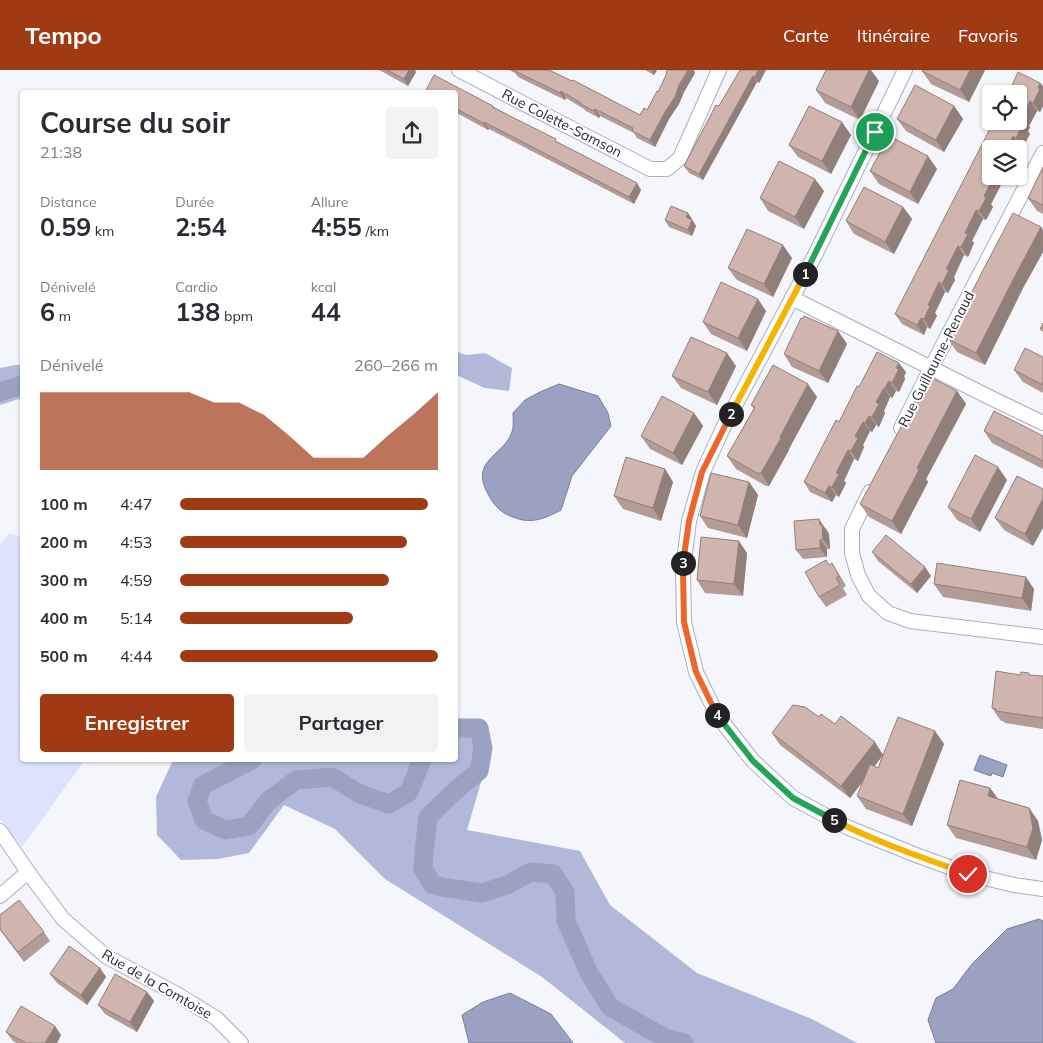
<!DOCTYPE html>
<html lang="fr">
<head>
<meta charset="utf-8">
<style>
	body { margin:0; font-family:Mulish,sans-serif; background:#f2f2f3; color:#2b2b33; height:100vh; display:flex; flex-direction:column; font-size:19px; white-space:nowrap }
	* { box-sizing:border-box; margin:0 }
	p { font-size:16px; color:#7c7c81 }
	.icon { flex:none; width:28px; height:28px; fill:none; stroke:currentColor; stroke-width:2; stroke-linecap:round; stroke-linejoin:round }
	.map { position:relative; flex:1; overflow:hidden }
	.details { position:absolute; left:20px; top:20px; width:438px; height:672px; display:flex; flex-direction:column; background:#fff; border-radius:5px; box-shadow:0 1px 4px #0004 }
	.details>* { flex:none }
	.tools { position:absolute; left:982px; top:15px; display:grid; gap:10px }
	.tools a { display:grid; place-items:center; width:45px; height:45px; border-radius:5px; background:#fff; box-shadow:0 1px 4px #0004; font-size:25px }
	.pin { position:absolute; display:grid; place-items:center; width:42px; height:42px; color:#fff; margin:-21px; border:2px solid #fff; border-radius:50%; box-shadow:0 1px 5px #0007 }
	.km { position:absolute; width:25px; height:25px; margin:-12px; border-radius:50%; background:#222; color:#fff; font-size:14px; line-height:25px; text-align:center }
	.round { display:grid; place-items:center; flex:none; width:52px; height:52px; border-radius:5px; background:#f2f2f3 }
	.headline { display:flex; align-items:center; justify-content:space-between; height:85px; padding:0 20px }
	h1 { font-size:28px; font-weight:700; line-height:38px }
	.figures { display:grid; grid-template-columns:repeat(3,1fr); gap:8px; height:85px; padding:5px 20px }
	.figures div { display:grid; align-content:center }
	.figures b { font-size:25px; font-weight:700 }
	.figures small { font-size:14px; font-weight:400 }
	.figures p { font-size:14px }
	.chart { height:140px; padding:10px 20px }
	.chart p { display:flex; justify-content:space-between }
	.chart svg { width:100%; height:90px; margin-top:5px; fill:#a03a15; opacity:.7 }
	.action { display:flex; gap:10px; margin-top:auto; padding:10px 20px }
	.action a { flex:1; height:58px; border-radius:5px; background:#a03a15; color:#fff; font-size:20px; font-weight:700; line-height:58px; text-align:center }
	.action a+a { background:#f2f2f3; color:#2b2b33 }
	ul { padding:0 20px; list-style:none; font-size:16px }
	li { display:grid; grid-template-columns:80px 60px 1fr; align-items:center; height:38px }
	li i { height:12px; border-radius:6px; background:#a03a15 }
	header { display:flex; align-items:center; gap:30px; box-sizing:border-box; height:70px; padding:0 25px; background:#a03a15; color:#fff }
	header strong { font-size:24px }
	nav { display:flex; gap:28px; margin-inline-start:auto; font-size:18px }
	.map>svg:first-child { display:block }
</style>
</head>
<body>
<header>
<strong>Tempo</strong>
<nav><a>Carte</a><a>Itinéraire</a><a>Favoris</a></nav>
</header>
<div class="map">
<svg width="1043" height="973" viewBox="0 0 1043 973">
	<rect width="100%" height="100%" fill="#f5f6fb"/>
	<polygon fill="#dee3fd" points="10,463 22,468 22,690 85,690 22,777 0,749 0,474"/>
	<g fill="#b2b8d9">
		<polygon points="455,281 466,285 485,283 512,298 509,321 485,318 463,308 455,304"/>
		<polygon points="15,295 22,295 22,328 0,335 0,298"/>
		<polygon points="462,651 491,678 467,760 580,781 610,835 697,903 812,949 857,973 625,973 542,907 385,809 335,759 284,735 249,783 218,789 181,790 157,765 156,727 173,690 455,690 455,653"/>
	</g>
	<g fill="#9ba1c1" stroke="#797e97">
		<path d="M559,314L598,326L608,343L611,356L572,406L561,440C540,451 528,455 506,444C498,440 492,432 488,424C469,390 504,386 512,362C514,357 513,349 513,343L525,330L540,322Z"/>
		<polygon points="980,685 1007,695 1003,707 992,703 991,706 974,700"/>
		<polygon points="1039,849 1043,851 1043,973 936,973 928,950 936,928 953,919 972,894 1007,859"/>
		<polygon points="510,923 551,944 573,973 469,973 462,945 483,932"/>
	</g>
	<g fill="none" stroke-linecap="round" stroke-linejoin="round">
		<g stroke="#9ba1c1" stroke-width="19">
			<polyline points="0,322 22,315"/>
			<polyline points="455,659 457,658 479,658 483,678 479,701 456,720 428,747 424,782 423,799 432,814 441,817 482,823 507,815 531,802 553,804 565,822 566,851 589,903 610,937 665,968 684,973"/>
			<polyline points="252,690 203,715 197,731 204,750 225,760 249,756 268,731 296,710 332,707 360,724 389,734 409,722 422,690"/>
		</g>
		<g stroke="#a8adc3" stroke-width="16">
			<g id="minor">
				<polyline points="459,0 650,99 667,99 680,88 719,0"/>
				<polyline points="905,0 815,185 789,234 723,358 703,402 689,451 683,500 684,552 696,602 717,645 753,691 793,728 849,758 916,785 968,804 1014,815 1043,819"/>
				<polyline points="792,228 989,327 1043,353"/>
				<polyline points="901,358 931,298 1043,83"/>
				<polyline points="870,422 852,459 852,483 858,505 869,526 888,543 910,551 1043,567"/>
				<polyline points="0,761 28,802 63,849 107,887 175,923 216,948 241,973"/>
				<polyline points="0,826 28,802"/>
			</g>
		</g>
		<use href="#minor" stroke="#fff" stroke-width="14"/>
	</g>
	<g fill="#b29c95" fill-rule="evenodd">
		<polygon points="378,0 415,0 416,2 408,16 383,2"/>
		<polygon points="509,0 549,0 640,45 647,40 658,22 667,3 666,2 695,3 684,22 679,34 669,49 655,77 637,68 634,63 600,46 599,48 586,41 584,39 566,28 565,30 518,7 515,3"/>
		<polygon points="645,0 657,0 654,5"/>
		<polygon points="740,0 766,0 759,13 757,12 703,110 689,103 684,96"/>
		<polygon points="923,0 985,0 969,32 931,14 922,1"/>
		<polygon points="879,11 860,50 825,33 816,20"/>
		<polygon points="1040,13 1043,16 1043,36 1040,42 1037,41 1029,56 1030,57 1028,61 1030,64 1023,77 1020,76 991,106 1009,106 1005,114 1002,113 991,134 993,137 986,150 983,149 972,171 974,173 968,187 964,185 954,207 955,210 948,223 945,222 935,243 937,246 930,259 927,257 924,265 902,254 895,244"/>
		<polygon points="455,22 493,36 494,37 558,72 641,120 634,134 489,59 488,60 455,42"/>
		<polygon points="954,36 963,49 944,82 906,61 897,49"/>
		<polygon points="851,65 831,104 798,87 789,75"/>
		<polygon points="1043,97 1043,144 1037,141 1028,128"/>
		<polygon points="937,99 918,134 879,114 870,101"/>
		<polygon points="824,121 804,159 768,141 760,128"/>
		<polygon points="903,137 912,149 894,184 854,164 846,151"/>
		<polygon points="688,143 696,156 692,166 669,157 665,150"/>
		<polygon points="1041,157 1043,160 1043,182 1023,218 985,295 957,282 948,269"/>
		<polygon points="792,188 773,227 737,210 728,198"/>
		<polygon points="766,241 747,281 711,264 703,252"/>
		<polygon points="838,261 847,274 828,313 792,297 784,284"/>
		<polygon points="1043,287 1043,323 1023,312 1014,300"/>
		<polygon points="736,296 717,335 681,318 672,306"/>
		<polygon points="906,302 904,306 905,309 899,322 896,321 892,328 890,327 884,341 885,343 879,357 876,355 872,362 870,361 863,375 864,377 858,391 854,389 844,411 846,413 839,427 836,425 832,432 810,422 804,412 859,317"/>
		<polygon points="957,321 966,334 926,409 928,412 901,464 869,447 860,434"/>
		<polygon points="817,327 789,379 789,380 769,416 766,416 736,399 727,386 754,339 751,335"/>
		<polygon points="694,343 703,356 682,395 650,379 641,366"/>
		<polygon points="984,361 1043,366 1043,399 992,373"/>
		<polygon points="665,399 673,412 661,451 623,439 614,426"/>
		<polygon points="1017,406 1033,476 1004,460 995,448"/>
		<polygon points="1007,410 980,462 957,450 948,437"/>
		<polygon points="749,412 758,425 747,468 708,458 700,446"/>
		<polygon points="826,458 829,464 830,479 827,479 827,487 803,489 796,480"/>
		<polygon points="872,482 931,506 917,523 878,491"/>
		<polygon points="747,483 743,526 705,523 697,510"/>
		<polygon points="830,495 838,503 846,516 843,518 847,525 826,537 819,527"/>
		<polygon points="934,514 1034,519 1031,541 943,527"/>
		<polygon points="1020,605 1030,605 1043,606 1043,659 1005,653 1003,651 1001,651 992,638"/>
		<path d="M819,647L835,654L883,684L935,661L944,674L912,756L866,739L857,726L864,710L850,728L780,675L772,663ZM882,686L878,698L875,696Z"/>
		<polygon points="990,718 998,729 1029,738 1038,751 1042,770 1036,790 956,768 947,755"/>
		<polygon points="0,845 44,862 50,871 24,892 0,860"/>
		<polygon points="100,898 106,907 87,935 57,913 50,904"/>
		<polygon points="147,922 154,931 137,962 105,944 98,935"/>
		<polygon points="6,962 61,965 57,973 16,973 13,971"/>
	</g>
	<g fill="#917f79">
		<polygon points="409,0 415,0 416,2 408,16 404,9"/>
		<polygon points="651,0 657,0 654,5"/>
		<polygon points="688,0 694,0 695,3 684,22 679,34 669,49 655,77 650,70"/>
		<polygon points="758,0 766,0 759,13 755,7"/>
		<polygon points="869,0 871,0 879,11 860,50 851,37"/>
		<polygon points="970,0 985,0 969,32 960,20"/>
		<polygon points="753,6 757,12 703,110 699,104"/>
		<polygon points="1040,13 1043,16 1043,36 1040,42 1033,33 1038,18"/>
		<polygon points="561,21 566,28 565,30 560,23"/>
		<polygon points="1030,31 1037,41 1029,56 1030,57 1028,61 1030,64 1023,77 1016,68 1022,47"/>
		<polygon points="954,36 963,49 944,82 936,70"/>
		<polygon points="595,39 600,46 599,48 594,41"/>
		<polygon points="484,52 489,59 488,60 483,53"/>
		<polygon points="842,52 851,65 831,104 822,91"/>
		<polygon points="1013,66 1020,76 1018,79 1007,79"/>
		<polygon points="928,86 937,99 918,134 910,122"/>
		<polygon points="994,106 997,106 1002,113 991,134 993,137 986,150 979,141 984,126"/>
		<polygon points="999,106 1009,106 1005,114"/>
		<polygon points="815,109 824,121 804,159 795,147"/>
		<polygon points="637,113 641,120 634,134 629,127"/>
		<polygon points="903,137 912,149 894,184 885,172"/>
		<polygon points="976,140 983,149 972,171 974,173 968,187 961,177 967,157"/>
		<polygon points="688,143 692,149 690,154 686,147"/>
		<polygon points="692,150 696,156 692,166 688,160"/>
		<polygon points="1041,157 1043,160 1043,182 1023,218 985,295 976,283 1015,206"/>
		<polygon points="783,175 792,188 773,227 764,214"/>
		<polygon points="958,176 964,185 954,207 955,210 948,223 942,214 946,199"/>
		<polygon points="939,212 945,222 935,243 937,246 930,259 924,249 928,235"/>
		<polygon points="758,229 766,241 747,281 738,268"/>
		<polygon points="921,248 927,257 924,265 917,255"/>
		<polygon points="838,261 847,274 828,313 819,301"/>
		<polygon points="727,283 736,296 717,335 708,322"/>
		<polygon points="899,293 906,302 904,306 905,309 899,322 892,313 896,298"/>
		<polygon points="889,311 896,321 892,328 885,318"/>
		<polygon points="808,314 817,327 789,379 789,380 769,416 761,403"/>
		<polygon points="884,318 890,327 884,341 885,343 879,357 872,347 876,332"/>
		<polygon points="957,321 966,334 926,409 928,412 901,464 892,451 917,398"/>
		<polygon points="694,343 703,356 682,395 673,383"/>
		<polygon points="869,346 876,355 872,362 865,353"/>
		<polygon points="863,352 870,361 863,375 864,377 858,391 851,381 855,366"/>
		<polygon points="848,380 854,389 844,411 846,413 839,427 832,417 836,403"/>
		<polygon points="998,397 1007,410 980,462 971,449"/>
		<polygon points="665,399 673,412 661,451 653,438"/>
		<polygon points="749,412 758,425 747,468 738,455"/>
		<polygon points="829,416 836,425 832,432 825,423"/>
		<polygon points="1043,428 1043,458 1033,476 1025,464"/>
		<polygon points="819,449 829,464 830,479 823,469 820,455"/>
		<polygon points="820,470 827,479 827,487 820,478"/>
		<polygon points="739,471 747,483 743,526 734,514"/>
		<polygon points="832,493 838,503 846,516 839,506"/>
		<polygon points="925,497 931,506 917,523 911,514"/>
		<polygon points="1026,507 1034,519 1031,541 1022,528"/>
		<polygon points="935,661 944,674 912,756 903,744"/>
		<polygon points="875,672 883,685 850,728 841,716"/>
		<polygon points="990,718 999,730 988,726"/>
		<polygon points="1029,738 1038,751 1042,770 1036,790 1027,777"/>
		<polygon points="100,898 106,907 87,935 81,925"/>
		<polygon points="147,922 154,931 137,962 130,952"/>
		<polygon points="55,956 61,965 57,973 45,973"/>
	</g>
	<g fill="#cfb5ad" stroke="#917f79">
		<polygon points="387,0 409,0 404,9"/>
		<polygon points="513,0 549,0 572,11 573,10 640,45 644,38 647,40 657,21 658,22 667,3 666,2 667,0 688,0 679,15 675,27 665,42 650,70 632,61 633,58 595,39 594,41 581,34 581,33 561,21 560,23"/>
		<polygon points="740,0 758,0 755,7 753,6 699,104 684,96 716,35 719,36"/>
		<polygon points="826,0 869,0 851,37 816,20"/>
		<polygon points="923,0 970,0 960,20 922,1"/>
		<polygon points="1018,2 1040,13 1038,18 1040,19 1033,33 1030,31 1022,47 1023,48 1020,53 1023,54 1016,68 1013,66 1007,79 991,79 991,106 994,106 984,126 986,128 979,141 976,140 965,163 968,164 961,177 958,176 946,199 949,200 942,214 939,212 928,235 930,236 924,249 921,248 917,255 895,244 994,51 1019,51 1019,24 1008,24"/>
		<polygon points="434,5 493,36 492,37 556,69 555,71 637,113 629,127 484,52 483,53 455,38 455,22 425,22"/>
		<polygon points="915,15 954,36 936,70 897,49"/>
		<polygon points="809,36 842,52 822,91 789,75"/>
		<polygon points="889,66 928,86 910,122 870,101"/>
		<polygon points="779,91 815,109 795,147 760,128"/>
		<polygon points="1043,97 1043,135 1028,128"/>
		<polygon points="864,117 903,137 885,172 846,151"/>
		<polygon points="671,136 688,143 686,147 692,150 688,160 665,150"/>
		<polygon points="1013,143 1041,157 1015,206 976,283 948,269 981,204"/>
		<polygon points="747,159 783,175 764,214 728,198"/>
		<polygon points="721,212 758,229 738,268 703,252"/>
		<polygon points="804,246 838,261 819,301 784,284 801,248 802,249"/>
		<polygon points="1043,253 1043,261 1040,259"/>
		<polygon points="691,267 727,283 708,322 672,306"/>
		<polygon points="1025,278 1043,287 1043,315 1014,300"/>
		<polygon points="877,282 899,293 896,298 899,299 892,313 889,311 885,318 884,318 876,332 879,334 872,347 869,346 865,353 863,352 855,366 858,368 851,381 848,380 836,403 839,404 832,417 829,416 825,423 804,412 836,350 839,352 857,316 859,317"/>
		<polygon points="773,295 808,314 780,367 781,368 761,403 757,403 727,386 755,337 751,335"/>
		<polygon points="928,306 957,321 917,398 919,400 892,451 860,434"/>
		<polygon points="662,326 694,343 673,383 641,366"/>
		<polygon points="994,341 1043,366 1043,391 984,361"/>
		<polygon points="975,385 998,397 971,449 948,437"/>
		<polygon points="626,387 665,399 653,438 614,426"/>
		<polygon points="711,403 749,412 738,455 700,446"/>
		<polygon points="1017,406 1043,419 1043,428 1025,464 995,448"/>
		<polygon points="819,449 820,455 822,455 823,469 820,470 820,478 796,480 794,451"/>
		<polygon points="886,465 925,497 911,514 872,482"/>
		<polygon points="701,467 739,471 734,514 697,510"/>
		<polygon points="826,490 829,495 832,493 839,506 836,508 840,515 819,527 805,502"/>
		<polygon points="937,493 1026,507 1022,528 934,514"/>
		<polygon points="996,601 1020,605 1021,602 1029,603 1029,605 1043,606 1043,648 996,641 996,639 992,638"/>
		<polygon points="793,635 805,637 819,647 821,644 835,654 841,646 875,672 841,716 772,663"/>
		<polygon points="898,647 935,661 903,744 857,726 870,694 878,698"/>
		<polygon points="960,710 990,718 988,726 1029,738 1033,758 1027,777 947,755"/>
		<polygon points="19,830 44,862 18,882 0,859 0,845"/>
		<polygon points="69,876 100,898 81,925 50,904"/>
		<polygon points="115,904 147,922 130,952 98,935"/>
		<polygon points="21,936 55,956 45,973 26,973 6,962"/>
	</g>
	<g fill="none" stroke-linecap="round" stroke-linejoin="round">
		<g stroke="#fff" stroke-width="10">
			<polyline id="split-1" points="805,204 875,62"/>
		</g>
		<g stroke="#fff" stroke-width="10">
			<polyline id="split-2" points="731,344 805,204"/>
		</g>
		<g stroke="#fff" stroke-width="10">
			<polyline id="split-3" points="683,493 689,451 702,402 731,344"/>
		</g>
		<g stroke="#fff" stroke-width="10">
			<polyline id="split-4" points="683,493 683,500 684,552 696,602 717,645"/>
		</g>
		<g stroke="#fff" stroke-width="10">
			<polyline id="split-5" points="717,645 753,691 793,728 834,750"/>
		</g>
		<g stroke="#fff" stroke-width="10">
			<path id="split-6" d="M834,750C876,772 923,788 968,804"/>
		</g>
		<use href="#split-1" stroke="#22a559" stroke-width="6"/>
		<use href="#split-2" stroke="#f5b400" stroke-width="6"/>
		<use href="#split-3" stroke="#f0652b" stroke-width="6"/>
		<use href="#split-4" stroke="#f0652b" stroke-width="6"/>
		<use href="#split-5" stroke="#22a559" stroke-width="6"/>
		<use href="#split-6" stroke="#f5b400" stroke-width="6"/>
	</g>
	<g text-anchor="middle" stroke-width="4" stroke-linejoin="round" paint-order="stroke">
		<g font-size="14" fill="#292b34" stroke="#fff">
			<text transform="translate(562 53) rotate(27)" y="5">Rue Colette-Samson</text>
			<text transform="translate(936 289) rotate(-63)" y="5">Rue Guillaume-Renaud</text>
			<text transform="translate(157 914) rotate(30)" y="5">Rue de la Comtoise</text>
		</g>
	</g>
</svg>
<div class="tools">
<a><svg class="icon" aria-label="locate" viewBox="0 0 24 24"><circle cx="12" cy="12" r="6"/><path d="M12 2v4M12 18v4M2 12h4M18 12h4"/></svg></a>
<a><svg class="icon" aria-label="layers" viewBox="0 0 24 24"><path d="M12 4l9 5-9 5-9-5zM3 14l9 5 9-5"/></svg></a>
</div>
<div class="pin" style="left:875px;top:62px;background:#1e9e55"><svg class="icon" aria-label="arrive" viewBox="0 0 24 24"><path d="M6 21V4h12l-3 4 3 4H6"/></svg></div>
<div class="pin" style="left:968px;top:804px;background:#d93025"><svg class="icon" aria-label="check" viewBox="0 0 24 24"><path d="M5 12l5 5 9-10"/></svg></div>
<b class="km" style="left:805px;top:204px">1</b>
<b class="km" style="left:731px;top:344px">2</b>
<b class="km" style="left:683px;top:493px">3</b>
<b class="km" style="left:717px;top:645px">4</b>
<b class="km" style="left:834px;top:750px">5</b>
<section class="details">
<div class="headline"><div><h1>Course du soir</h1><p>21:38</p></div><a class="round"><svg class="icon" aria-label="share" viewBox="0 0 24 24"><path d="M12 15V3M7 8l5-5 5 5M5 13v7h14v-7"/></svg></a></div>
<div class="figures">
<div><p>Distance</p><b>0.59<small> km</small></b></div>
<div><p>Durée</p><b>2:54</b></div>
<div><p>Allure</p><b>4:55<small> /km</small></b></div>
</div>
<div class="figures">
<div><p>Dénivelé</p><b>6<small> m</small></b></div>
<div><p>Cardio</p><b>138<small> bpm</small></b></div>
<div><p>kcal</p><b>44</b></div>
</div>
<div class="chart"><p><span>Dénivelé</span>260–266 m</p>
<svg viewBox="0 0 160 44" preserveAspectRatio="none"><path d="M0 44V6L10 6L20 6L30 6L40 6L50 6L60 6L70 11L80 11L90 17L100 27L110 38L120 38L130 38L140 27L150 17L160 6V44z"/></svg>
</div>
<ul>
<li><b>100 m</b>4:47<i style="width:96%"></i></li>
<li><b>200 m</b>4:53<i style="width:88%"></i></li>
<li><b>300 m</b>4:59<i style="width:81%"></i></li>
<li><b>400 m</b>5:14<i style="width:67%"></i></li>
<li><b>500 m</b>4:44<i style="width:100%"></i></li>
</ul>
<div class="action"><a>Enregistrer</a><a>Partager</a></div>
</section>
</div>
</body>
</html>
